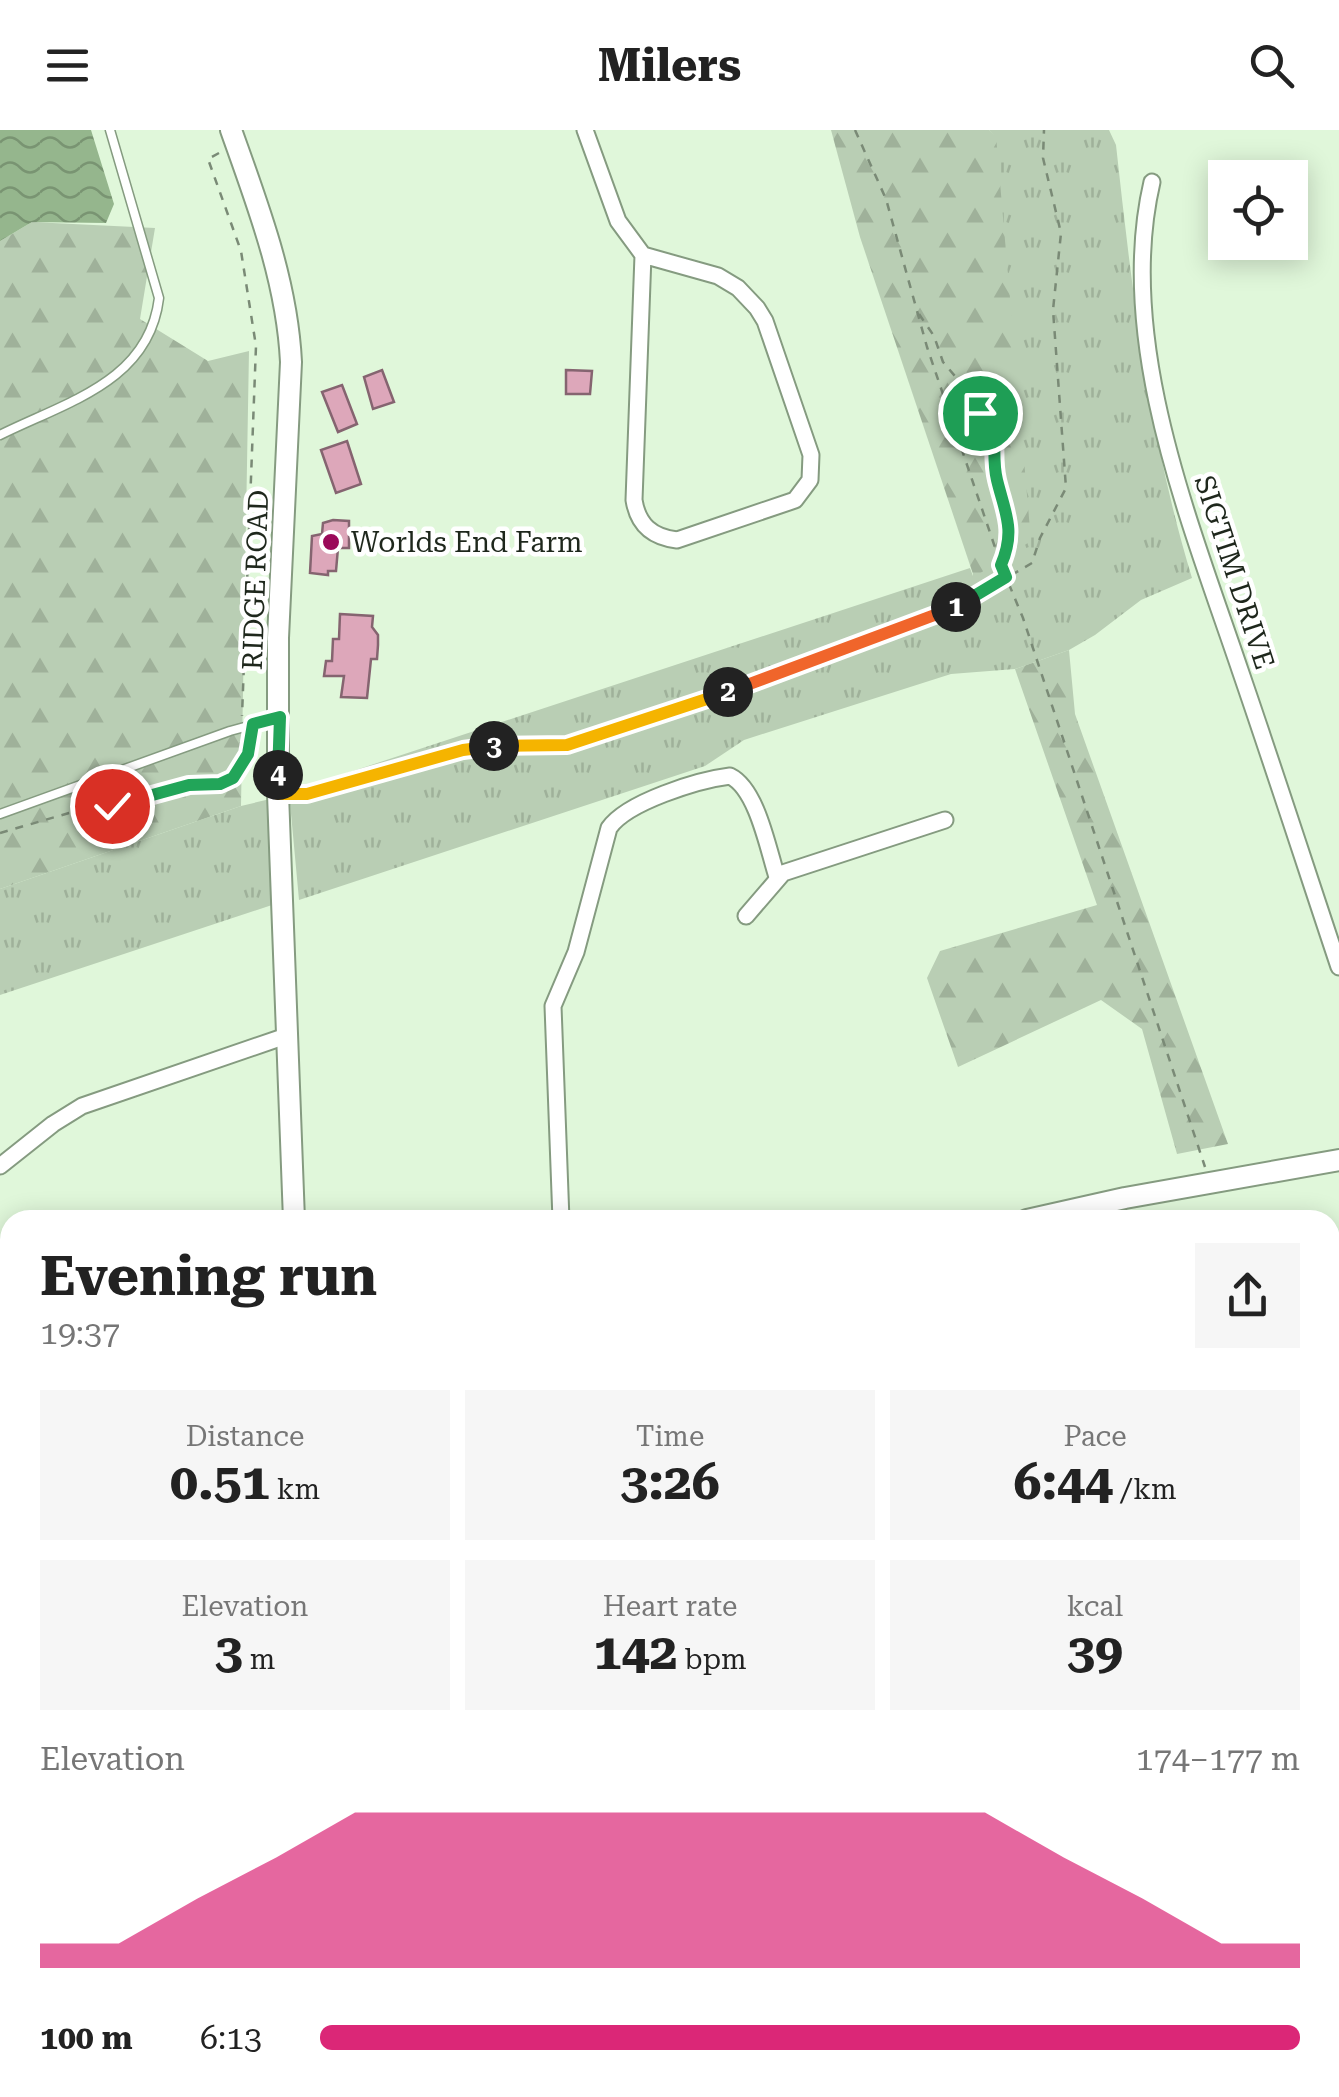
<!DOCTYPE html>
<html lang="en">
<head>
<meta charset="utf-8">
<style>
	body { margin:0; font-family:"Roboto Serif",serif; background:#f6f6f6; color:#222; height:100vh; display:flex; flex-direction:column; font-size:38px; white-space:nowrap }
	* { box-sizing:border-box; margin:0 }
	p { font-size:32px; color:#767676 }
	.icon { flex:none; width:55px; height:55px; fill:none; stroke:currentColor; stroke-width:2; stroke-linecap:round; stroke-linejoin:round }
	.map { position:relative; flex:1; overflow:hidden }
	.sheet { position:absolute; left:0px; top:1080px; width:1340px; height:888px; display:flex; flex-direction:column; background:#fff; border-radius:30px 30px 0 0; box-shadow:0 5px 25px #0003 }
	.sheet>* { flex:none }
	.fabs { position:absolute; left:1208px; top:30px; display:grid; gap:20px }
	.fabs a { display:grid; place-items:center; width:100px; height:100px; border-radius:0px; background:#fff; box-shadow:0 5px 25px #0003; font-size:50px }
	.pin { position:absolute; display:grid; place-items:center; width:85px; height:85px; color:#fff; margin:-42px; border:5px solid #fff; border-radius:50%; box-shadow:0 2px 10px #0007 }
	.km { position:absolute; width:50px; height:50px; margin:-25px; border-radius:50%; background:#222; color:#fff; font-size:28px; line-height:50px; text-align:center }
	.round { display:grid; place-items:center; flex:none; width:105px; height:105px; border-radius:0px; background:#f6f6f6 }
	.summary { display:flex; align-items:center; justify-content:space-between; height:170px; padding:0 40px }
	h1 { font-size:55px; font-weight:700; line-height:75px }
	.figures { display:grid; grid-template-columns:repeat(3,1fr); gap:15px; height:170px; padding:10px 40px }
	.figures div { display:grid; align-content:center; border-radius:0px; background:#f6f6f6; text-align:center }
	.figures b { font-size:50px; font-weight:700 }
	.figures small { font-size:28px; font-weight:400 }
	.figures p { font-size:28px }
	.chart { height:280px; padding:20px 40px }
	.chart p { display:flex; justify-content:space-between }
	.chart svg { width:100%; height:180px; margin-top:10px; fill:#db2777; opacity:.7 }
	ul { padding:0 40px; list-style:none; font-size:32px }
	li { display:grid; grid-template-columns:160px 120px 1fr; align-items:center; height:75px }
	li i { height:25px; border-radius:12px; background:#db2777 }
	header { display:flex; justify-content:space-between; align-items:center; height:130px; padding:0 40px; background:#fff; font-size:45px; font-weight:700 }
	.map>svg:first-child { display:block }
</style>
</head>
<body>
<header><svg class="icon" aria-label="menu" viewBox="0 0 24 24"><path d="M4 6h16M4 12h16M4 18h16"/></svg>Milers<svg class="icon" aria-label="search" viewBox="0 0 24 24"><circle cx="10" cy="10" r="6"/><path d="M15 15l6 6"/></svg></header>
<div class="map">
<svg width="1339" height="1967" viewBox="0 0 1339 1967">
	<defs>
		<pattern id="grass-tufts" width="24" height="20" patternUnits="userSpaceOnUse" patternTransform="scale(2.5)"><rect width="24" height="20" fill="#b9ceb4"/><path d="M3 7l-1-3M5 7V3M7 7l1-3M15 17l-1-3M17 17v-4M19 17l1-3" fill="none" stroke="#9fb19a"/></pattern>
		<pattern id="forest-firs" width="22" height="20" patternUnits="userSpaceOnUse" patternTransform="scale(2.5)"><rect width="22" height="20" fill="#b9ceb4"/><path d="M5 1l3.5 6h-7zM16 11l3.5 6h-7z" fill="#9fb19a"/></pattern>
		<pattern id="water-waves" width="16" height="10" patternUnits="userSpaceOnUse" patternTransform="scale(2.5)"><rect width="16" height="10" fill="#95b68d"/><path d="M0 5q4-4 8 0t8 0" fill="none" stroke="#799472"/></pattern>
	</defs>
	<rect width="100%" height="100%" fill="#e0f7da"/>
	<g fill="url(#grass-tufts)">
		<path d="M989,0H1109L1116,15C1132,161 1149,307 1192,448L1141,470L1095,505L1069,520L1015,539L951,544L744,610L705,636L299,770L289,662L970,438L973,446L996,7Z"/>
		<polygon points="270,669 272,775 0,865 0,759 241,676"/>
	</g>
	<g fill="url(#forest-firs)">
		<polygon points="831,0 989,0 996,6 1031,411 974,447 860,107"/>
		<polygon points="32,92 155,98 140,189 208,231 249,221 241,676 0,759 0,111"/>
		<polygon points="1069,520 1075,584 1228,1014 1177,1024 1142,899 1101,870 958,937 927,848 940,821 1097,775 1015,539"/>
		<polygon points="1330,1335 1336,1354 1335,1538 1339,1539 1339,1751 1330,1765"/>
		<polygon points="588,1958 736,1958 752,1967 583,1967"/>
	</g>
	<polygon fill="url(#water-waves)" points="0,0 91,0 114,74 106,93 32,92 0,111"/>
	<g fill="none" stroke-linecap="round" stroke-linejoin="round">
		<g stroke="#95b68d" stroke-width="5">
			<polyline points="0,1616 10,1641"/>
			<polyline points="165,1958 166,1967"/>
		</g>
	</g>
	<g fill="#dda7ba" stroke="#856470" stroke-width="2.5">
		<polygon points="382,240 394,272 373,279 364,247"/>
		<polygon points="566,240 592,241 590,264 566,264"/>
		<polygon points="342,255 357,294 338,302 322,262"/>
		<polygon points="347,311 361,354 336,363 321,320"/>
		<polygon points="333,390 349,391 349,418 338,418 336,441 328,441 328,445 310,443 312,406 322,404 323,393"/>
		<polygon points="340,484 373,486 372,497 378,505 378,515 377,529 371,529 367,568 341,567 344,546 324,546 326,531 332,531 333,509 339,509"/>
	</g>
	<g fill="none" stroke-linecap="round" stroke-linejoin="round">
		<g stroke="#859b80" stroke-width="11">
			<g id="service">
				<path d="M0,305C66,272 149,252 159,168L110,0"/>
				<polyline points="0,684 230,601 274,589"/>
			</g>
		</g>
		<g stroke="#859b80" stroke-width="19">
			<g id="minor">
				<path d="M585,0L618,91L643,125L718,146L738,158L757,178L765,191L811,325L810,350L795,370L677,410C652,407 638,395 634,370L643,125"/>
				<path d="M1152,52C1115,210 1190,392 1240,540C1274,639 1306,738 1339,837"/>
				<polyline points="746,786 783,743 945,690"/>
				<polyline points="0,1036 53,994 82,976 286,906"/>
				<path d="M561,1090L553,876L576,822L609,698C627,672 698,650 730,646C757,659 768,719 777,747"/>
				<polyline points="994,1967 999,1958"/>
			</g>
		</g>
		<g stroke="#859b80" stroke-width="21">
			<polyline id="tertiary" points="0,1419 10,1416"/>
		</g>
		<g stroke="#859b80" stroke-width="24">
			<g id="secondary">
				<path d="M231,0C258,76 287,151 291,232L278,508V664L294,1090"/>
				<polyline points="1027,1090 1125,1068 1339,1030"/>
				<polyline points="329,1958 330,1967"/>
			</g>
		</g>
		<g stroke="#7a8a76" stroke-width="2.5" stroke-dasharray="8 8" stroke-linecap="butt">
			<polyline points="855,0 886,69 927,217 1001,435 1023,488 1205,1037"/>
			<polyline points="219,23 208,29 241,121 256,216 242,586"/>
			<path d="M919,184L934,206L943,232L971,265L979,283L997,286C994,304 992,331 997,349C1004,382 1016,399 1001,433"/>
			<polyline points="240,636 241,609"/>
			<polyline points="240,637 260,650"/>
			<polyline points="298,664 463,620 499,615 567,615 606,604 763,551 950,481 1032,433 1040,408 1066,358 1053,180 1061,103 1043,28 1044,0"/>
			<polyline points="0,703 69,683 112,675 189,655 220,654 233,648 249,624 251,610"/>
		</g>
		<use href="#service" stroke="#fff" stroke-width="8"/>
		<use href="#minor" stroke="#fff" stroke-width="15"/>
		<use href="#tertiary" stroke="#fff" stroke-width="18"/>
		<use href="#secondary" stroke="#fff" stroke-width="20"/>
		<g stroke="#556252" stroke-width="9">
			<g id="rail">
				<polyline points="1330,1716 1339,1701"/>
				<polyline points="1173,1967 1179,1958"/>
			</g>
		</g>
		<use href="#rail" stroke="#fff" stroke-width="5" stroke-dasharray="15" stroke-linecap="butt"/>
	</g>
	<g fill="none" stroke-linecap="round" stroke-linejoin="round">
		<g stroke="#fff" stroke-width="20">
			<path id="split-1" d="M956,477L1006,447L1001,435C1016,400 1005,383 997,350C993,334 994,301 997,286L980,283"/>
		</g>
		<g stroke="#fff" stroke-width="20">
			<polyline id="split-2" points="728,562 956,477"/>
		</g>
		<g stroke="#fff" stroke-width="20">
			<polyline id="split-3" points="494,616 567,615 728,562"/>
		</g>
		<g stroke="#fff" stroke-width="20">
			<polyline id="split-4" points="278,645 278,664 307,664 463,620 494,616"/>
		</g>
		<g stroke="#fff" stroke-width="20">
			<polyline id="split-5" points="112,676 189,655 220,654 233,648 248,624 253,594 280,587 278,645"/>
		</g>
		<use href="#split-1" stroke="#22a559" stroke-width="12"/>
		<use href="#split-2" stroke="#f0652b" stroke-width="12"/>
		<use href="#split-3" stroke="#f5b400" stroke-width="12"/>
		<use href="#split-4" stroke="#f5b400" stroke-width="12"/>
		<use href="#split-5" stroke="#22a559" stroke-width="12"/>
	</g>
	<circle fill="#9b0a5a" stroke="#fff" stroke-width="4" cx="331" cy="412" r="10"/>
	<g text-anchor="middle" stroke-width="9" stroke-linejoin="round" paint-order="stroke">
		<g font-size="28" fill="#1e271c" stroke="#fff" text-anchor="start">
			<text x="351" y="422">Worlds End Farm</text>
		</g>
		<g font-size="28" fill="#1e271c" stroke="#fff">
			<text transform="translate(1235 442) rotate(72)" y="10">SIGTIM DRIVE</text>
			<text transform="translate(255 450) rotate(-88)" y="10">RIDGE ROAD</text>
		</g>
	</g>
</svg>
<div class="fabs">
<a><svg class="icon" aria-label="locate" viewBox="0 0 24 24"><circle cx="12" cy="12" r="6"/><path d="M12 2v4M12 18v4M2 12h4M18 12h4"/></svg></a>
</div>
<div class="pin" style="left:980px;top:283px;background:#1e9e55"><svg class="icon" aria-label="arrive" viewBox="0 0 24 24"><path d="M6 21V4h12l-3 4 3 4H6"/></svg></div>
<div class="pin" style="left:112px;top:676px;background:#d93025"><svg class="icon" aria-label="check" viewBox="0 0 24 24"><path d="M5 12l5 5 9-10"/></svg></div>
<b class="km" style="left:956px;top:477px">1</b>
<b class="km" style="left:728px;top:562px">2</b>
<b class="km" style="left:494px;top:616px">3</b>
<b class="km" style="left:278px;top:645px">4</b>
<section class="sheet">
<div class="summary"><div><h1>Evening run</h1><p>19:37</p></div><a class="round"><svg class="icon" aria-label="share" viewBox="0 0 24 24"><path d="M12 15V3M7 8l5-5 5 5M5 13v7h14v-7"/></svg></a></div>
<div class="figures">
<div><p>Distance</p><b>0.51<small> km</small></b></div>
<div><p>Time</p><b>3:26</b></div>
<div><p>Pace</p><b>6:44<small> /km</small></b></div>
</div>
<div class="figures">
<div><p>Elevation</p><b>3<small> m</small></b></div>
<div><p>Heart rate</p><b>142<small> bpm</small></b></div>
<div><p>kcal</p><b>39</b></div>
</div>
<div class="chart"><p><span>Elevation</span>174–177 m</p>
<svg viewBox="0 0 160 44" preserveAspectRatio="none"><path d="M0 44V38L10 38L20 27L30 17L40 6L50 6L60 6L70 6L80 6L90 6L100 6L110 6L120 6L130 17L140 27L150 38L160 38V44z"/></svg>
</div>
<ul>
<li><b>100 m</b>6:13<i style="width:100%"></i></li>
</ul>
</section>
</div>
</body>
</html>
